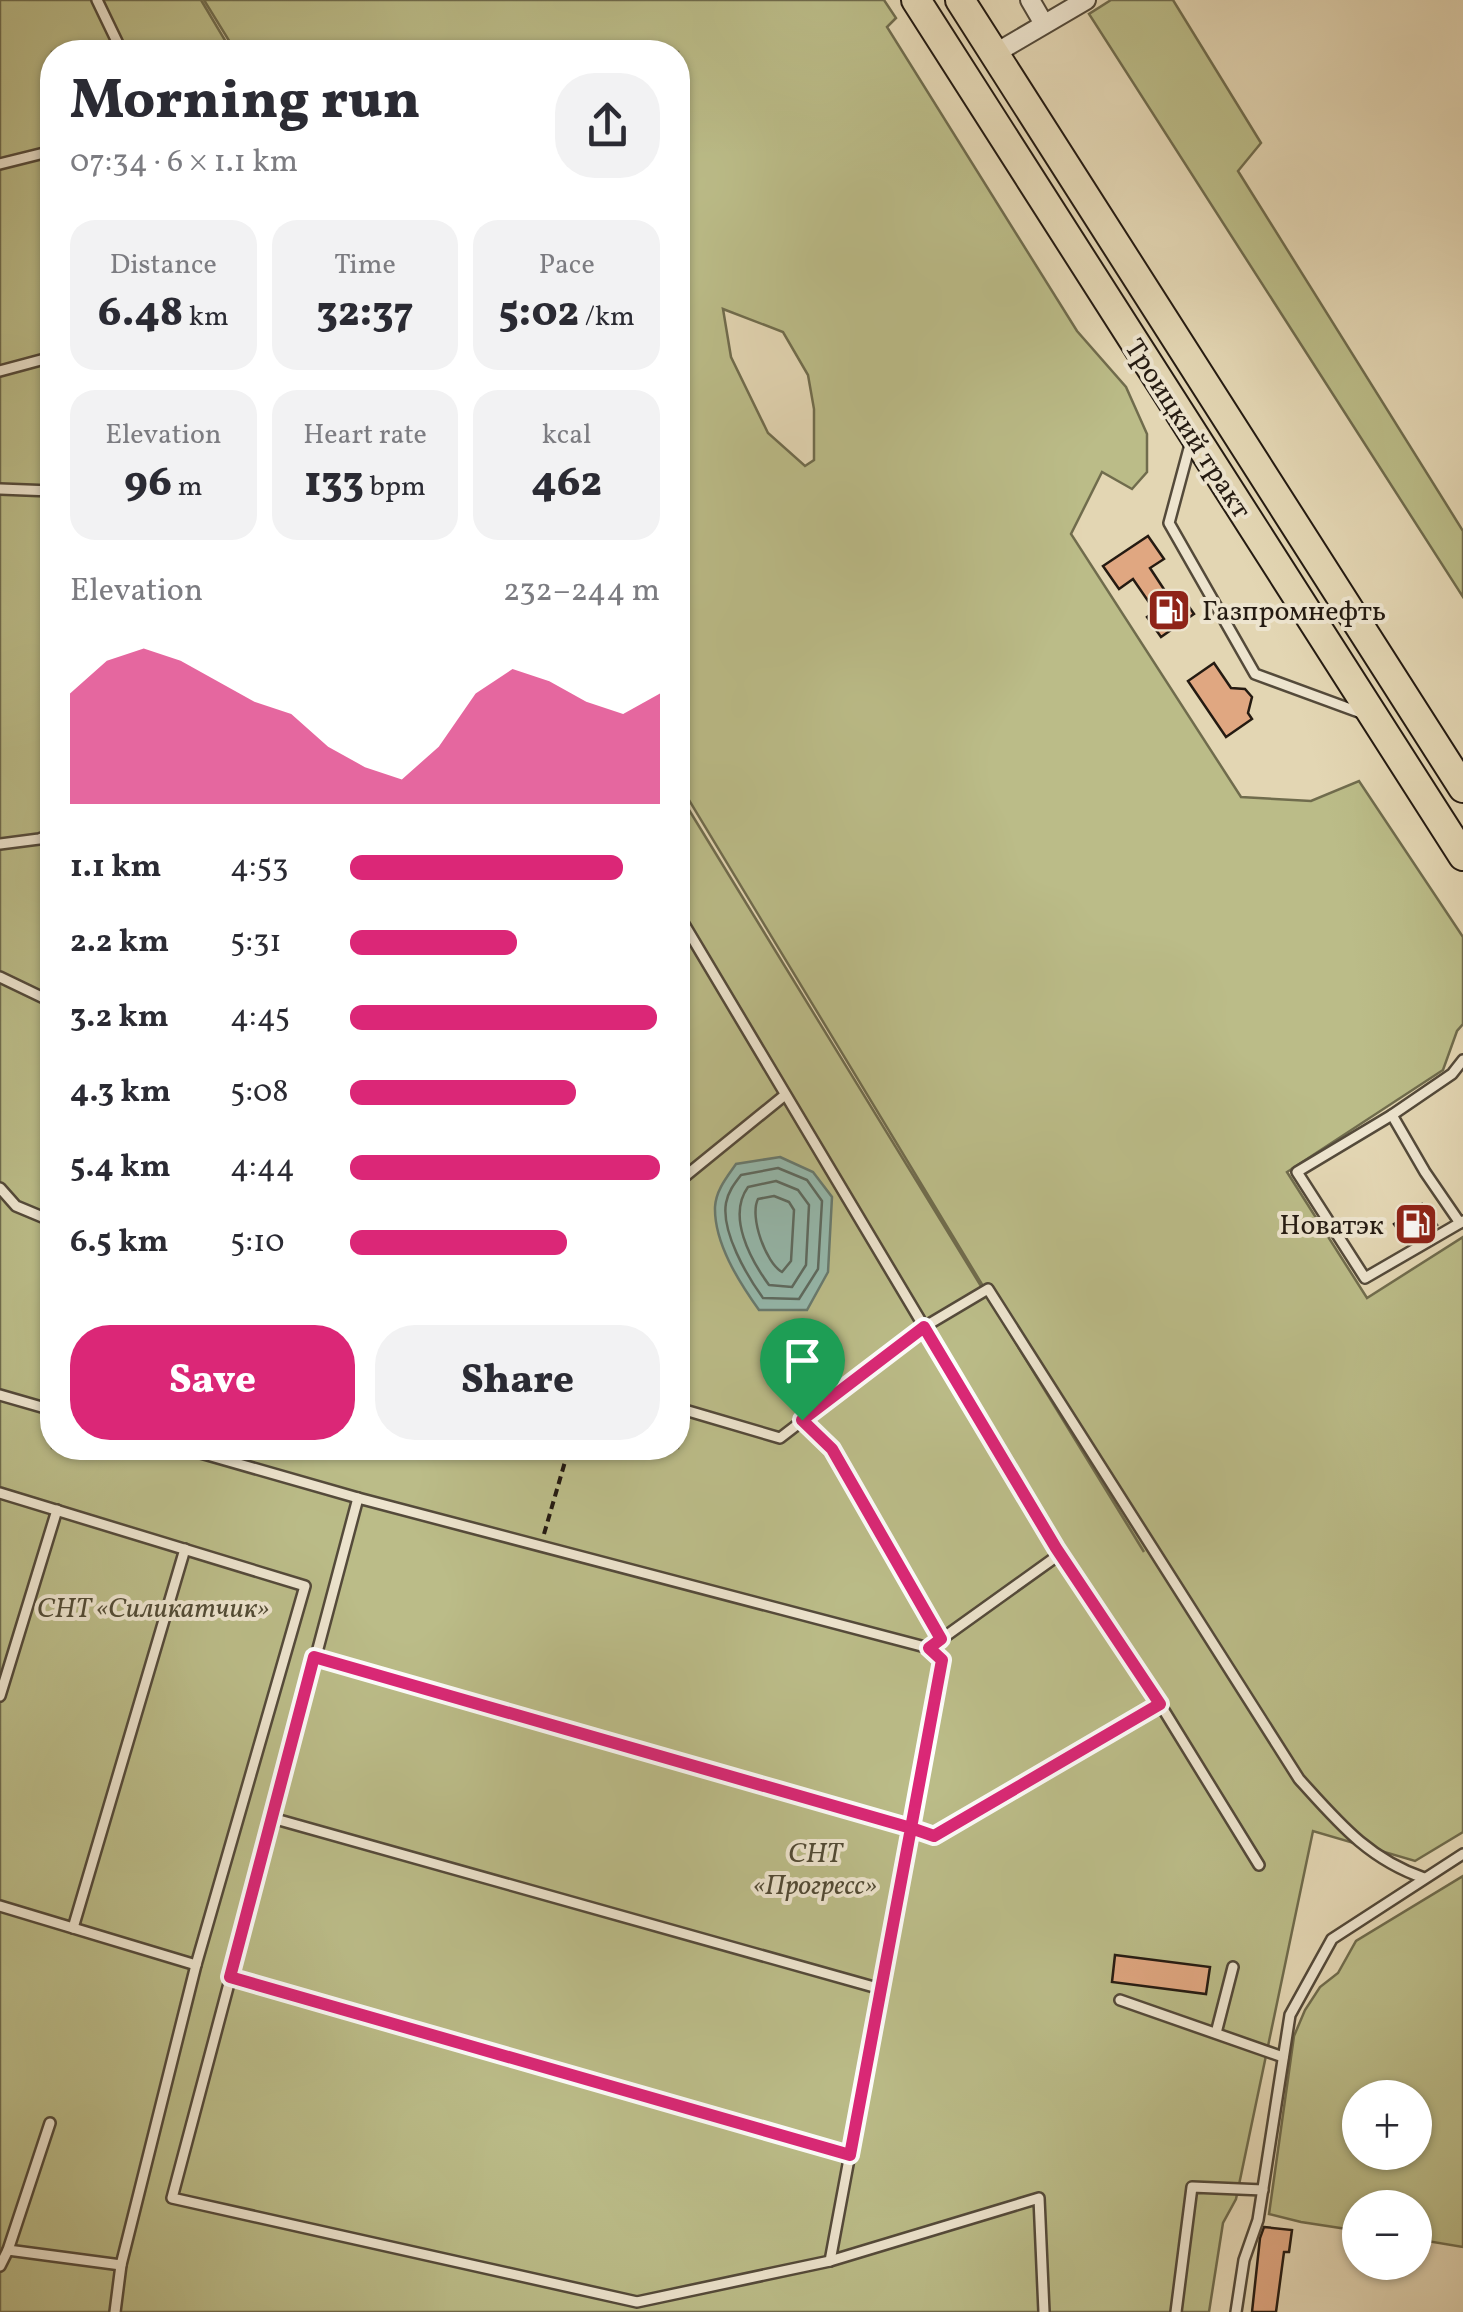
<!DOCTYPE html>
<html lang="en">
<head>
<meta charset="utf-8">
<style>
	body { margin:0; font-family:Vollkorn,serif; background:#f2f2f3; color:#2b2b33; height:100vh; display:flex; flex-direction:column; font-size:38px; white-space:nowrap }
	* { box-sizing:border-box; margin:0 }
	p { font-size:32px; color:#7c7c81 }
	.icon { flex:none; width:55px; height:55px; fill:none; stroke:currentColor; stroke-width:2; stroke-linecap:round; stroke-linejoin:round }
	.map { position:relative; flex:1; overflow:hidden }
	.sheet { position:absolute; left:40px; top:40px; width:650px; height:1420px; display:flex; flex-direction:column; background:#fff; border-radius:40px; box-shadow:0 2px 8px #0004 }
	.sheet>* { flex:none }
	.tools { position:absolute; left:1342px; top:2080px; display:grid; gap:20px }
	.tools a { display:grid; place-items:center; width:90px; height:90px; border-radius:50%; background:#fff; box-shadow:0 2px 8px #0004; font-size:50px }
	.pin { position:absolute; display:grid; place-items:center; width:85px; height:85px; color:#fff; margin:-102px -42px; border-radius:50% 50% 50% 0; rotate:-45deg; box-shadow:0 0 10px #0007 }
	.pin .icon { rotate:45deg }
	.round { display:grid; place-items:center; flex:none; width:105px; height:105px; border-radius:40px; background:#f2f2f3 }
	.headline { display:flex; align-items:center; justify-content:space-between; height:170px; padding:0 30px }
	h1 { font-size:55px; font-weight:800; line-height:75px }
	.figures { display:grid; grid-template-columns:repeat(3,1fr); gap:15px; height:170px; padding:10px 30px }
	.figures div { display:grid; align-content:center; border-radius:25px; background:#f2f2f3; text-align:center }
	.figures b { font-size:42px; font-weight:800 }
	.figures small { font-size:28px; font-weight:400 }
	.figures p { font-size:28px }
	.chart { height:280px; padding:20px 30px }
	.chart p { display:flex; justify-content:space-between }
	.chart svg { width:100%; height:180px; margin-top:10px; fill:#db2777; opacity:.7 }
	.action { display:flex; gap:20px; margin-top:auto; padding:20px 30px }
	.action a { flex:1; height:115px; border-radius:40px; background:#db2777; color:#fff; font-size:40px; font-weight:800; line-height:115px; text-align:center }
	.action a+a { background:#f2f2f3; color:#2b2b33 }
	ul { padding:0 30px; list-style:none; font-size:32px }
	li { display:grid; grid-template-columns:160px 120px 1fr; align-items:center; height:75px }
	li i { height:25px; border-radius:12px; background:#db2777 }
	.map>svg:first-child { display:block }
</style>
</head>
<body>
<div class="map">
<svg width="1463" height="2312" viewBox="0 0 1463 2312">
	<rect width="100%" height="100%" fill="#e3d6b3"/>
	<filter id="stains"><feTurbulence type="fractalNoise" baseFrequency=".002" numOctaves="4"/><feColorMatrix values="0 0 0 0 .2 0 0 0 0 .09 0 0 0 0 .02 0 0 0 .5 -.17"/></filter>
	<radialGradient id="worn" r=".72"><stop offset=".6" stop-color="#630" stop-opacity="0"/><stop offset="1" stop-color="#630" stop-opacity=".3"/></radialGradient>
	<g fill="#bbbc88" stroke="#706c4d" stroke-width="2.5" fill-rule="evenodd">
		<path d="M0,0H201L232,52H52V1448H678V792L1144,1552L678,782V52H236L204,0H884L896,18L887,27L1077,331L1126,387L1147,434V472L1132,489L1102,472L1071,534L1241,797L1311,801L1359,781L1463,937V1024L1457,1031L1443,1070L1287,1172L1367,1298L1463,1237V1832L1415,1861L1313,1831L1236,2199L1223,2223L1209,2312H0ZM723,309L783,332L808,375L814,409V460L805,466L768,433L731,357Z"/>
		<polygon points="1111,0 1173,0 1261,143 1238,171 1463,531 1463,597 1089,14"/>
		<path d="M1463,1876V2247L1415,2239V2208H1360V2231L1301,2222L1269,2214L1294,2036L1305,2010L1320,1987L1338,1973L1356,1941ZM1360,2098H1415V2152H1360Z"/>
	</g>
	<path fill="#95b9ad" stroke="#687a6f" stroke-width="2.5" d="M780,1157L813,1172L832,1197L828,1272L807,1310H759C739,1282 714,1243 715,1207C716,1190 727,1177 736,1164Z"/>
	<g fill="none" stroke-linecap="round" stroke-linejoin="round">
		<g stroke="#5d6a60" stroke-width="2.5">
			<path d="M778,1168L807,1180L822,1201L818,1269L799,1299L763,1298C747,1276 721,1232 726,1203C728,1192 734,1184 741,1175Z"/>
			<path d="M776,1181L798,1190L809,1205L806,1265L792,1287L769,1285C750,1259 727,1216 748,1187Z"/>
			<path d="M774,1196L789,1202L794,1210L791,1261L782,1272C766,1263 749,1217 758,1199Z"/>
		</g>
	</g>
	<g fill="#e0a781" stroke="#251b12" stroke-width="2.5">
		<polygon points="1148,536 1164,559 1150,568 1171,600 1180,594 1194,614 1161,637 1147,617 1155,611 1133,579 1119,589 1103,566"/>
		<polygon points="1214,663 1231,688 1245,689 1252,697 1248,713 1252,719 1226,737 1188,681"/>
		<polygon points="1422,1204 1437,1225 1408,1244 1394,1224"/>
		<polygon points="1115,1955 1210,1967 1206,1994 1112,1982"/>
		<polygon points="1264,2227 1292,2230 1289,2252 1284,2252 1276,2312 1252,2312 1260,2238"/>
	</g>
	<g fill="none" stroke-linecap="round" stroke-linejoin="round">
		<g stroke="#544a3a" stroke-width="14">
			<g id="lane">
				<polyline points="97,0 122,52"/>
				<polyline points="0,164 52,151"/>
				<polyline points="0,371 52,357"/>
				<polyline points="1191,441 1169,523 1255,674 1364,714"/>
				<polyline points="0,489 52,491"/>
				<polyline points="0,844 39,839 52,834"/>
				<polyline points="0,977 52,1002"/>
				<polyline points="1463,1060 1452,1074 1392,1115 1425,1172 1460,1223 1463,1221"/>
				<polyline points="1392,1115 1297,1172 1365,1278 1460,1223"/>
				<polyline points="678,1182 785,1095"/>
				<polyline points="0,1188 16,1206 52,1221"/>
				<polyline points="0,1395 52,1410"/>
				<path d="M678,1408L780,1438L924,1327L988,1289L1299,1779C1338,1822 1368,1859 1424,1878"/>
				<polyline points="183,1448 358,1498"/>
				<polyline points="0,1493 305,1586 196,1965 121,2265 8,2250 0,2266"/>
				<polyline points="314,1657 934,1836 1160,1704 1056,1548 678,914"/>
				<polyline points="0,1696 57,1510"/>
				<polyline points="1160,1704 1259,1865"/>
				<polyline points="272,1818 881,1989"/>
				<polyline points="0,1906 196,1965"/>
				<polyline points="73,1928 185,1549"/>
				<polyline points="230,1977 850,2155"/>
				<polyline points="1120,2000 1283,2057"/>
				<polyline points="1216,2033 1233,1967"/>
				<polyline points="8,2250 50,2123"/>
				<polyline points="830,2261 942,1660 929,1648"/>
				<polyline points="115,2312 121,2265"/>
				<polyline points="1044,2312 1039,2198 830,2261 637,2302 172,2198 358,1498 929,1648 1060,1554"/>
				<polyline points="1176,2312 1192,2187 1263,2190"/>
				<polyline points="1236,2312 1244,2260 1258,2220 1290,2015 1332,1939 1463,1854"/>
			</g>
		</g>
		<g stroke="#544a3a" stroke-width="22">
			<g id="street">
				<polyline points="1030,0 1044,24"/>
				<polyline points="994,54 1086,0"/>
			</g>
		</g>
		<g stroke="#251b12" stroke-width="32">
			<g id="primary">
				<polyline points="916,0 1463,856"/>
				<polyline points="960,0 1463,788"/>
			</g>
		</g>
		<g stroke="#251b12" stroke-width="4" stroke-dasharray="8 5" stroke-linecap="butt">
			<polyline points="813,1430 832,1449 933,1626"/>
			<polyline points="544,1534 569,1448"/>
		</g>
		<use href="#lane" stroke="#ede4ce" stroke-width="9"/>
		<use href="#street" stroke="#ede4ce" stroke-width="18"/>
		<use href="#primary" stroke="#e3d6b3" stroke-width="28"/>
	</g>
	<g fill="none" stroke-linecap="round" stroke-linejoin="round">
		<g stroke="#fff" stroke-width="20">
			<polyline id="route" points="802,1420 832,1449 941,1639 929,1648 942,1660 911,1828 314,1657 230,1977 850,2155 911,1828 934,1836 1160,1704 1056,1548 924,1327 802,1420"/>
		</g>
		<use href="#route" stroke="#db2777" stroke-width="12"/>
	</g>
	<defs>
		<g id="fuel-square" transform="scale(2.25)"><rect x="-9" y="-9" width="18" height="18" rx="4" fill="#8f2418" stroke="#ede4ce"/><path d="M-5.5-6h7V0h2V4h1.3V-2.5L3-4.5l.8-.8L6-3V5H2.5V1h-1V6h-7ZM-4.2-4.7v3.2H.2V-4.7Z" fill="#fff"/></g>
	</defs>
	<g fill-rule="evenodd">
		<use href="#fuel-square" x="1169" y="610"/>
		<use href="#fuel-square" x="1416" y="1224"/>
	</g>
	<g text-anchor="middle" stroke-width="8" stroke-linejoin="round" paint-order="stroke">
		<g font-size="28" fill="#251b12" stroke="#ede4ce">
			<text transform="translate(1189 428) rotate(57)" y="10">Троицкий тракт</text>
		</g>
		<g font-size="28" fill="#251b12" stroke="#ede4ce" text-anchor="start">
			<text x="1202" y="620">Газпромнефть</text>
			<text x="1384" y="1234" text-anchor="end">Новатэк</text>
		</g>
		<g font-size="28" font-style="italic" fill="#524b35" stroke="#ede4ce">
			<text x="153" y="1617">СНТ «Силикатчик»</text>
			<text x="815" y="1862">СНТ<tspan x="815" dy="32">«Прогресс»</tspan></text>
		</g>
	</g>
	<rect width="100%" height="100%" filter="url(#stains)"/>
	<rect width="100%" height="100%" fill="url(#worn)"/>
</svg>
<div class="tools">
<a>+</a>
<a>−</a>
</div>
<div class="pin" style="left:802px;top:1420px;background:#1e9e55"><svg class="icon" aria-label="arrive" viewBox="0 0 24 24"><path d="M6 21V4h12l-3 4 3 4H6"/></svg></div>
<section class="sheet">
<div class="headline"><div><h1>Morning run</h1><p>07:34 · 6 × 1.1 km</p></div><a class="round"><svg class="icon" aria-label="share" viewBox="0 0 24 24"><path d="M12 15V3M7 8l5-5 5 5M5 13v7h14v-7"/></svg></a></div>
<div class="figures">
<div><p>Distance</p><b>6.48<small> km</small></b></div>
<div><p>Time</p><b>32:37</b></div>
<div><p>Pace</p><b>5:02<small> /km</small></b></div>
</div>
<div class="figures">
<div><p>Elevation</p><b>96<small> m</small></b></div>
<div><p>Heart rate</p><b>133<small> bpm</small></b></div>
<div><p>kcal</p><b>462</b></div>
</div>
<div class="chart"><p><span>Elevation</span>232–244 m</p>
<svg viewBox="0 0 160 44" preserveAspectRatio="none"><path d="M0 44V17L10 9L20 6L30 9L40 14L50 19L60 22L70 30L80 35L90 38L100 30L110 17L120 11L130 14L140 19L150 22L160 17V44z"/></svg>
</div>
<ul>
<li><b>1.1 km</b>4:53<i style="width:88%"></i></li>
<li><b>2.2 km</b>5:31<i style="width:54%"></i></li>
<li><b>3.2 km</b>4:45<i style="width:99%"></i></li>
<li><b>4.3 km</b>5:08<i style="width:73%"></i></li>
<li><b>5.4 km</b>4:44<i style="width:100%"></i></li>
<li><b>6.5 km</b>5:10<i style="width:70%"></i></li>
</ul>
<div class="action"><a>Save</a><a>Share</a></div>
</section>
</div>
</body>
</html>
